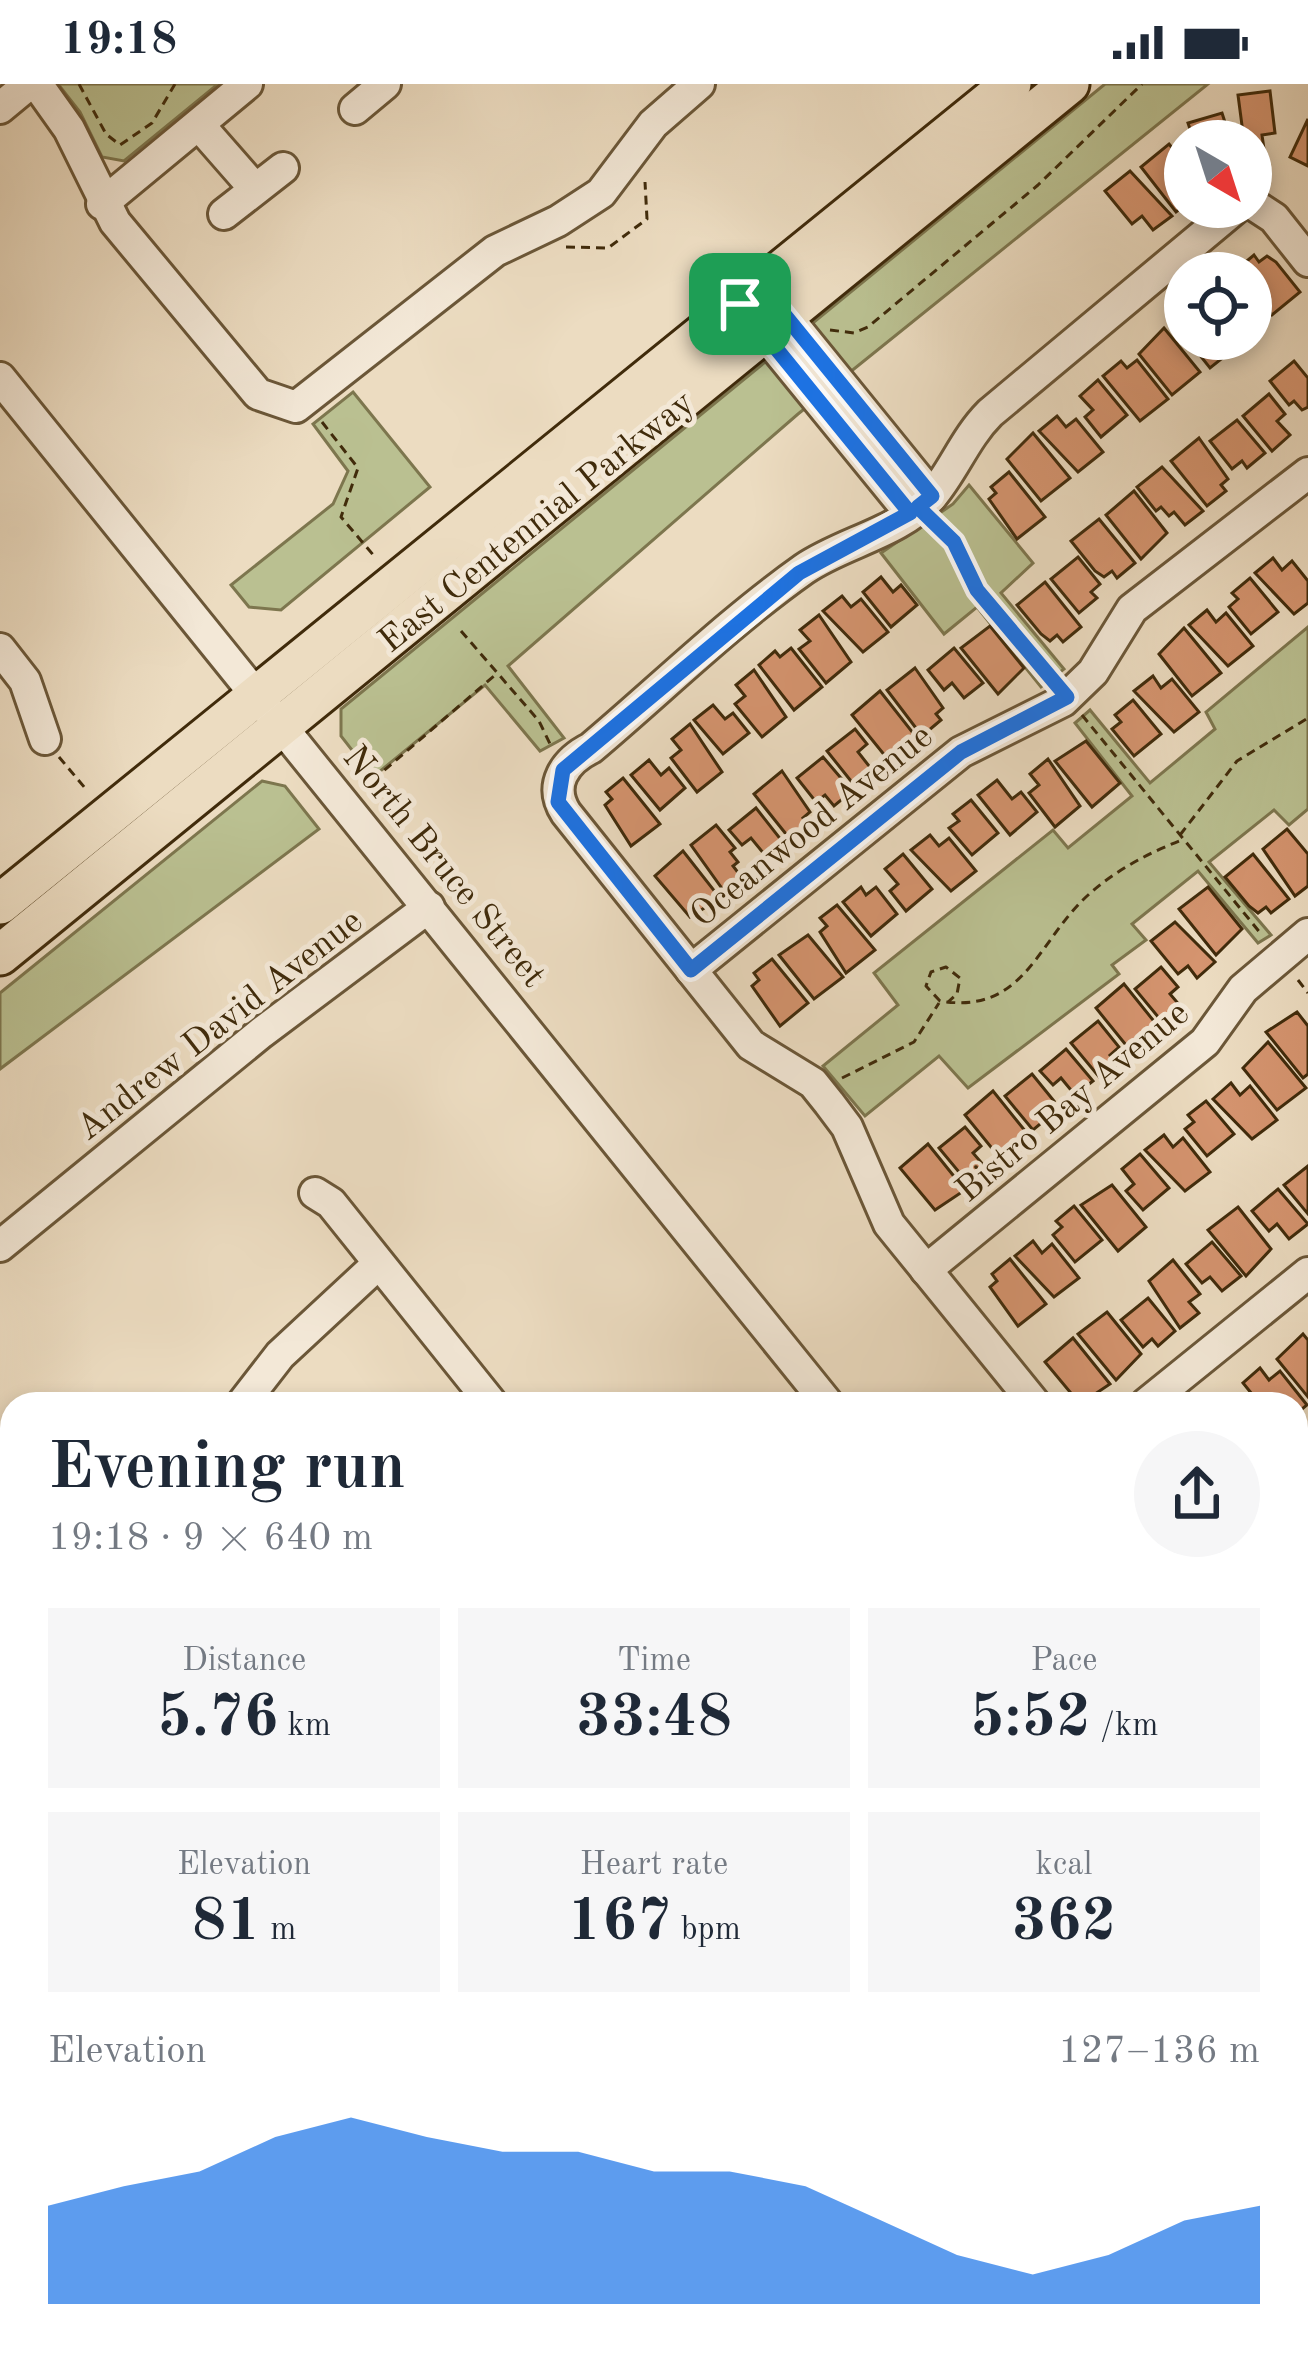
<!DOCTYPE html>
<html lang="en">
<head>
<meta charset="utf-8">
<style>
	body { margin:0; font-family:"Old Standard TT",serif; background:#f6f6f7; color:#1f2937; height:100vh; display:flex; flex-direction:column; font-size:45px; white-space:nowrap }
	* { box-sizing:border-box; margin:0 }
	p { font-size:39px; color:#747a83 }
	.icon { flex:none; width:66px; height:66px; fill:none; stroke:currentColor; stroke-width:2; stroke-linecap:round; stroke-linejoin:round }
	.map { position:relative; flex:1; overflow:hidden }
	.side { position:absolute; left:0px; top:1308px; width:1308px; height:975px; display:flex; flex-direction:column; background:#fff; border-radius:36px 36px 0 0; box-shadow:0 6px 18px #0003 }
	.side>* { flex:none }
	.needle { width:78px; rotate:141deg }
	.buttons { position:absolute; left:1164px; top:36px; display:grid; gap:24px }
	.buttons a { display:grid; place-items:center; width:108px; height:108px; border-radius:50%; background:#fff; box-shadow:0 6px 18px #0003; font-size:60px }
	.pin { position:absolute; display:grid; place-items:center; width:102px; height:102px; color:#fff; margin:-51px; border-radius:24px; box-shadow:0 6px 18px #0006 }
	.round { display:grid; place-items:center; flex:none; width:126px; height:126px; border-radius:63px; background:#f6f6f7 }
	.overview { display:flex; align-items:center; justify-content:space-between; height:204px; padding:0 48px }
	h1 { font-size:66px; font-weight:700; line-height:90px }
	.figures { display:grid; grid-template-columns:repeat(3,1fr); gap:18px; height:204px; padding:12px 48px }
	.figures div { display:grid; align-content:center; border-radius:0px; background:#f6f6f7; text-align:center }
	.figures b { font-size:60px; font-weight:700 }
	.figures small { font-size:33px; font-weight:400 }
	.figures p { font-size:33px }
	.chart { height:336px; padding:24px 48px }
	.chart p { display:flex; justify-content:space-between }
	.chart svg { width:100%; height:216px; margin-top:12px; fill:#1a73e8; opacity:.7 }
	.status { display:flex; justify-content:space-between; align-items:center; height:84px; padding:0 60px; background:#fff; direction:ltr }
	.status svg { height:33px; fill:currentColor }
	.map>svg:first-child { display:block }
</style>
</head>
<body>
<div class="status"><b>19:18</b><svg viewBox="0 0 49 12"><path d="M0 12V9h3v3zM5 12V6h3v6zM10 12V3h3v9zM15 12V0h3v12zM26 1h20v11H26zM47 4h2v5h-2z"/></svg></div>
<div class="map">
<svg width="1308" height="2282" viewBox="0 0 1308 2282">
	<rect width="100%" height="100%" fill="#ecdcc1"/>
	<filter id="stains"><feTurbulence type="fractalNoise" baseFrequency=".00167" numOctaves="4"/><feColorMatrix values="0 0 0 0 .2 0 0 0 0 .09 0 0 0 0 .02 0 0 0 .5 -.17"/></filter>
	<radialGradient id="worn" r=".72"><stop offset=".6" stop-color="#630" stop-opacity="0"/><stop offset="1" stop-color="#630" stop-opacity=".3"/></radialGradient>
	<g fill="#bac091" stroke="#7d764e" stroke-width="3">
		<polygon points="58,0 218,0 124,77 102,73 80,28"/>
		<polygon points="1105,0 1208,0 798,330 508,582 564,654 540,667 485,601 373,693 341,652 341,625"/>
		<polygon points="353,308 430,403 281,526 249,523 231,501 333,420 348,387 313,340"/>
		<polygon points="969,401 1033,479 1001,509 1064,585 1041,603 977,523 944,550 881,469 953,420"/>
		<polygon points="1308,543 1308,725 1289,741 1274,726 1209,778 1271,851 1258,859 1198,787 1132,840 1146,856 1112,881 1119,890 968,1004 939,972 865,1032 823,982 898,921 874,889 1053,746 1068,764 1132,712 1075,639 1090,626 1150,699 1215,645 1206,628"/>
		<polygon points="262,697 285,702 319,745 0,985 0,909"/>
	</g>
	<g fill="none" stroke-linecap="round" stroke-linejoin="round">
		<g stroke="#758170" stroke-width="6">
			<polyline points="0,1585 12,1588"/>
			<polyline points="1296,1872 1308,1874"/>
		</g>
	</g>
	<g fill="#d5946f" stroke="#402b0b" stroke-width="3">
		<polygon points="1270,7 1275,49 1262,51 1264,65 1251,67 1251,57 1239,57 1238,50 1243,49 1238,11"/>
		<polygon points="1222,29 1231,57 1194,57 1188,39"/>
		<polygon points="1308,35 1308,82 1290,73"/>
		<polygon points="1169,60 1185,80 1185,121 1176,128 1141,83"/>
		<polygon points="1130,87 1172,132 1153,146 1142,132 1132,140 1105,107"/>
		<polygon points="1254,171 1259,178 1267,172 1276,178 1300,208 1272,231 1251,205 1251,189 1236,186"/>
		<polygon points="1164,244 1200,288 1172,311 1139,270"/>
		<polygon points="1187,255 1228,255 1235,264 1210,284"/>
		<polygon points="1137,276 1168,315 1140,337 1103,292 1121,277 1127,284"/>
		<polygon points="1294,277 1308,294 1308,323 1302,326 1294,317 1289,321 1270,297"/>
		<polygon points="1098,296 1127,331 1101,353 1085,333 1093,326 1080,312"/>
		<polygon points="1269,310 1285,330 1277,337 1290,351 1272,367 1243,332"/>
		<polygon points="1057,332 1066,343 1076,335 1103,368 1078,388 1039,347"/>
		<polygon points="1237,336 1265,369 1247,384 1242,377 1232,385 1210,357"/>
		<polygon points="1033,349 1070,394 1041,417 1007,375"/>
		<polygon points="1199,354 1228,395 1221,401 1226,407 1207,422 1171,377"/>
		<polygon points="1162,383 1203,427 1185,441 1174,428 1169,432 1161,423 1156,427 1137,403"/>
		<polygon points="1009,388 1045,433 1017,455 989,415 996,409 991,403"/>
		<polygon points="1134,407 1167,449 1141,475 1106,431"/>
		<polygon points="1099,435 1135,479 1117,494 1112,487 1104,493 1095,487 1071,457"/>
		<polygon points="1078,473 1100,500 1091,508 1097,514 1079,529 1051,495"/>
		<polygon points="1273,474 1282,486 1292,477 1308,497 1308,519 1294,530 1255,489"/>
		<polygon points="881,493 893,508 901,501 917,521 891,543 863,508"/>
		<polygon points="1250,494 1278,528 1251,550 1229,523 1238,515 1232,509"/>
		<polygon points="1045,498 1081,543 1063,558 1057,551 1050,557 1041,550 1017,521"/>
		<polygon points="842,512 851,523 861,515 888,548 863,568 823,527"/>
		<polygon points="1207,526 1216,538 1226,529 1253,562 1228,582 1189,541"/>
		<polygon points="819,531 851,578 826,599 799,565 810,557 800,546"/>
		<polygon points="990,542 1024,584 998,610 961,564"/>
		<polygon points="1184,544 1221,589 1192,612 1159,570"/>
		<polygon points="791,564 822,603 794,626 759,581 775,567 780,573"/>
		<polygon points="954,564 983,599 964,614 952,599 944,606 928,586"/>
		<polygon points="915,584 943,624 936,630 941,636 922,652 887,606"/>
		<polygon points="754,586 786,633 762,653 735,620 745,612 736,601"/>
		<polygon points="1153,592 1161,604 1172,595 1199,628 1174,648 1134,607"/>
		<polygon points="880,607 917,654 886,673 852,631"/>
		<polygon points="1133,616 1161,650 1134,672 1112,645 1121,638 1115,631"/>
		<polygon points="713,621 725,635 733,629 749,649 723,670 694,636"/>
		<polygon points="690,640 722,688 697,708 671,674 681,666 672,655"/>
		<polygon points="855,645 867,660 858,668 873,687 855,702 827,667"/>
		<polygon points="1086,657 1120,699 1092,723 1055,677"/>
		<polygon points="823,673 852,707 834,722 825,711 816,718 797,694"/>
		<polygon points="1048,675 1080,722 1055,743 1029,709 1039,701 1030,690"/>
		<polygon points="649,676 661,691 669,684 685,704 660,726 631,691"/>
		<polygon points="782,687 810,728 803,734 808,740 790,755 754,710"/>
		<polygon points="623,694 660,740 631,762 605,721 612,715 606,708"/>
		<polygon points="997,696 1012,715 1021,708 1037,728 1010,751 978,711"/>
		<polygon points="971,716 998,749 972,771 949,744 959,737 953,730"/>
		<polygon points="756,724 782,757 765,771 751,754 742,761 729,746"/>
		<polygon points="716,741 735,764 730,768 738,778 733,782 743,795 726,810 691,761"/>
		<polygon points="1287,745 1308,770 1308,802 1295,812 1263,765"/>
		<polygon points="930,751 939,762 949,754 976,787 951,807 911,766"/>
		<polygon points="683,767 720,814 690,833 655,792"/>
		<polygon points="903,770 932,805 906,827 890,807 898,800 885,785"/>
		<polygon points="1253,770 1289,815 1271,829 1266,823 1258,829 1249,822 1225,793"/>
		<polygon points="861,803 866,811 876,803 897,830 871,852 843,818"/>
		<polygon points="1208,803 1242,845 1216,871 1179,825"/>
		<polygon points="837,821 875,866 846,889 820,848 827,842 820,834"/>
		<polygon points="1175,838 1215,878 1197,894 1188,882 1178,890 1151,857"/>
		<polygon points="808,851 843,893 814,915 779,871"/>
		<polygon points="772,875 808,919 780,942 752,902 759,896 754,889"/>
		<polygon points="1161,883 1178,903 1170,910 1182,924 1164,940 1135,905"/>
		<polygon points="1124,900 1161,946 1130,966 1096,924"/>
		<polygon points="1297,928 1308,942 1308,990 1303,994 1266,948"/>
		<polygon points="1098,937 1119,963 1110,971 1118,980 1100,994 1071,959"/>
		<polygon points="1268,958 1306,1004 1277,1026 1243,984"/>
		<polygon points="1066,965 1093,997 1075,1011 1061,994 1053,1001 1040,987"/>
		<polygon points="1032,990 1054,1017 1045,1024 1051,1031 1033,1046 1005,1012"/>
		<polygon points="1231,999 1240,1011 1250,1002 1277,1036 1252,1055 1213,1015"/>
		<polygon points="993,1007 1030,1053 999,1073 965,1031"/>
		<polygon points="1206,1017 1234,1050 1207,1072 1185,1045 1194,1038 1188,1031"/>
		<polygon points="965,1043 981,1062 973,1069 986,1084 968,1099 939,1064"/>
		<polygon points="1164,1051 1173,1063 1183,1054 1210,1088 1185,1107 1145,1066"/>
		<polygon points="928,1060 965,1106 935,1126 900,1084"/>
		<polygon points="1140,1070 1169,1104 1143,1126 1126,1107 1134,1100 1122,1085"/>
		<polygon points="1308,1082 1308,1130 1284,1101"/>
		<polygon points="1112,1101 1146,1143 1118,1167 1081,1121"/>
		<polygon points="1278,1105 1308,1140 1289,1155 1277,1140 1269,1147 1252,1127"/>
		<polygon points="1074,1122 1102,1156 1075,1178 1053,1151 1062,1143 1056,1137"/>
		<polygon points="1238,1123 1271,1165 1246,1192 1208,1146"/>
		<polygon points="1033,1157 1042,1169 1052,1160 1079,1194 1054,1213 1015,1172"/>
		<polygon points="1212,1158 1241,1192 1222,1207 1210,1193 1202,1199 1186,1180"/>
		<polygon points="1010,1175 1046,1220 1018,1242 990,1203 997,1197 992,1190"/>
		<polygon points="1173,1176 1200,1210 1189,1218 1199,1229 1180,1244 1149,1197"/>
		<polygon points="1148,1214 1175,1247 1158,1262 1152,1255 1143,1263 1121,1236"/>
		<polygon points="1107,1228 1141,1270 1116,1296 1078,1250"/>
		<polygon points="1303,1250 1308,1256 1308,1313 1277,1275"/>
		<polygon points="1073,1254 1110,1300 1080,1320 1045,1278"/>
		<polygon points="1260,1284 1269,1296 1280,1287 1307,1321 1296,1330 1296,1320 1256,1315 1243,1299"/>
		<polygon points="1296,1470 1308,1485 1308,1536 1305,1532 1296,1539"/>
		<polygon points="1296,1598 1308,1601 1308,1664 1304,1663 1307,1645 1300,1643 1296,1664"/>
	</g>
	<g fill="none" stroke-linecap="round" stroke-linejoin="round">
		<g stroke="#6b5738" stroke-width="36">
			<g id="minor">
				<polyline points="37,0 69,45 115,138 258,310 296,323 495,167 558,137 601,109 653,40 699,0"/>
				<polyline points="0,24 29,0"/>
				<polyline points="355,25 385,0"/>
				<polyline points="199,41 255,105"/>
				<polyline points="1251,119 1274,134 1308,177"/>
				<polyline points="102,120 247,0"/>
				<polyline points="224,130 283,84"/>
				<polyline points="773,216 932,412"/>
				<polyline points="751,234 910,429"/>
				<polyline points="0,294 828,1320"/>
				<polyline points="0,565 25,597 45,655"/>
				<polyline points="691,886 961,668 1063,617 1093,588 1132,525 1308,389"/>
				<polyline points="315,1109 331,1119 492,1320"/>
				<polyline points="0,1162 261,949 429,823"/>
				<polyline points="926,1186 1205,958 1243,905 1308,850"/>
				<polyline points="242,1320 280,1271 378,1180"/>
				<path d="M1035,1320L889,1140L847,1043L829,1019L813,999L751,961L566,729C548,701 565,677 591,664C661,605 729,538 804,485C843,458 900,449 932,412C954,386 965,354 990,329L1237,123"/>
				<polyline points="1146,1320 1308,1189"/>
				<polyline points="1296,1400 1308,1390"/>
				<polyline points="0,1402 12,1402"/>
				<polyline points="0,1556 12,1559"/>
				<polyline points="1296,1707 1308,1707"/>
				<polyline points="1296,1844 1308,1846"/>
				<polyline points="0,1894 12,1885"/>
				<polyline points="0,1959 12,1974"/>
				<polyline points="0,2210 12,2200"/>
				<polyline points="0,2260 18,2282"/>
				<polyline points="321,2282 335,2271"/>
				<polyline points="715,2282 727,2271"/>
				<polyline points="1082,2282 1092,2271"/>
			</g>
		</g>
		<g stroke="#402b0b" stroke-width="45">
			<g id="major">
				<polyline points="0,820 1011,0"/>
				<polyline points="0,871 1069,0"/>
			</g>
		</g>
		<g stroke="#402b0b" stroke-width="3" stroke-dasharray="9 6" stroke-linecap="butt">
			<polyline points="79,0 106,50 120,61 152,39 175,0"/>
			<polyline points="566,163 608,164 647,135 645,98"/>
			<polyline points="830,246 854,249 868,243 1038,101 1142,0"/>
			<polyline points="322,338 358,384 341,433 375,473"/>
			<polyline points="936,444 964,472 977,506 1051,590"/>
			<polyline points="461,547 539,637 551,662"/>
			<polyline points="1082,631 1262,851"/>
			<polyline points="59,673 85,704"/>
			<polyline points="373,696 494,592"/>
			<polyline points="1180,751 1237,677 1308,634"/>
			<polyline points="1298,896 1308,909"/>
			<path d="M947,919L957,910L960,894L946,883L931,888L926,902L940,917C1019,930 1035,867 1078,821C1105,792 1145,770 1182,756"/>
			<polyline points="842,994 914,958 939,919"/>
			<polyline points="0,1616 12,1618"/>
			<polyline points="1296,1900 1308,1903"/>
			<polyline points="1296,1920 1308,1920"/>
		</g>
		<use href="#minor" stroke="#f3e8d7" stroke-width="30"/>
		<use href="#major" stroke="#ecdcc1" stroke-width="39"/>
	</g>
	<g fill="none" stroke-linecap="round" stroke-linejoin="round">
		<g stroke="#fff" stroke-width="24">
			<polygon id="route" points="761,202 932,412 918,423 954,458 977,506 1067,613 961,668 691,886 558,718 563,686 799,489 910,429 740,220"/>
		</g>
		<use href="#route" stroke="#1a73e8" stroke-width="15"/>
	</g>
	<g text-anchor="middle" stroke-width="10" stroke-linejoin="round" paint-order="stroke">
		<g font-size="36" fill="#402b0b" stroke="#f3e8d7">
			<text transform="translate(535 436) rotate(-39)" y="13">East Centennial Parkway</text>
			<text transform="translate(810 740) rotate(-39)" y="13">Oceanwood Avenue</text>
			<text transform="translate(446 781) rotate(51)" y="13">North Bruce Street</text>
			<text transform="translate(218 939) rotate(-38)" y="13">Andrew David Avenue</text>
			<text transform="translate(1071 1016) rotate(-40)" y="13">Bistro Bay Avenue</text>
		</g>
	</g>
	<rect width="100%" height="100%" filter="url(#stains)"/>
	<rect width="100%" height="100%" fill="url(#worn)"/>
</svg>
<div class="buttons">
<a><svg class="needle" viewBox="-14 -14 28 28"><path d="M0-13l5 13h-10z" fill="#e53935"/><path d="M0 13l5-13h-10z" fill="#747a83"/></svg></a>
<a><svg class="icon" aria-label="locate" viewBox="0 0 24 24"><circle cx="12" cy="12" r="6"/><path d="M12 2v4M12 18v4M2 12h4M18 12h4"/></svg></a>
</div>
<div class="pin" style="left:740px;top:220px;background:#1e9e55"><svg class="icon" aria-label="arrive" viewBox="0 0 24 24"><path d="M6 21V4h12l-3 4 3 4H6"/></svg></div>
<section class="side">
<div class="overview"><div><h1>Evening run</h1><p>19:18 · 9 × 640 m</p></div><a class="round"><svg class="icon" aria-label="share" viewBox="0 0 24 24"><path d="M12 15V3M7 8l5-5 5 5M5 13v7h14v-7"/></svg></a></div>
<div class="figures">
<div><p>Distance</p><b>5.76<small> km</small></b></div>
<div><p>Time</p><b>33:48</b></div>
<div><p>Pace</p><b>5:52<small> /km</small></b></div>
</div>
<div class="figures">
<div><p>Elevation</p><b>81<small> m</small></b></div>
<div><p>Heart rate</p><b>167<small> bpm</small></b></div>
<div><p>kcal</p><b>362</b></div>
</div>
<div class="chart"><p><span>Elevation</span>127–136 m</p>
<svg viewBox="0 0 160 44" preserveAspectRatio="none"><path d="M0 44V24L10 20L20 17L30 10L40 6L50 10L60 13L70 13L80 17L90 17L100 20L110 27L120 34L130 38L140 34L150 27L160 24V44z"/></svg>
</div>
</section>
</div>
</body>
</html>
